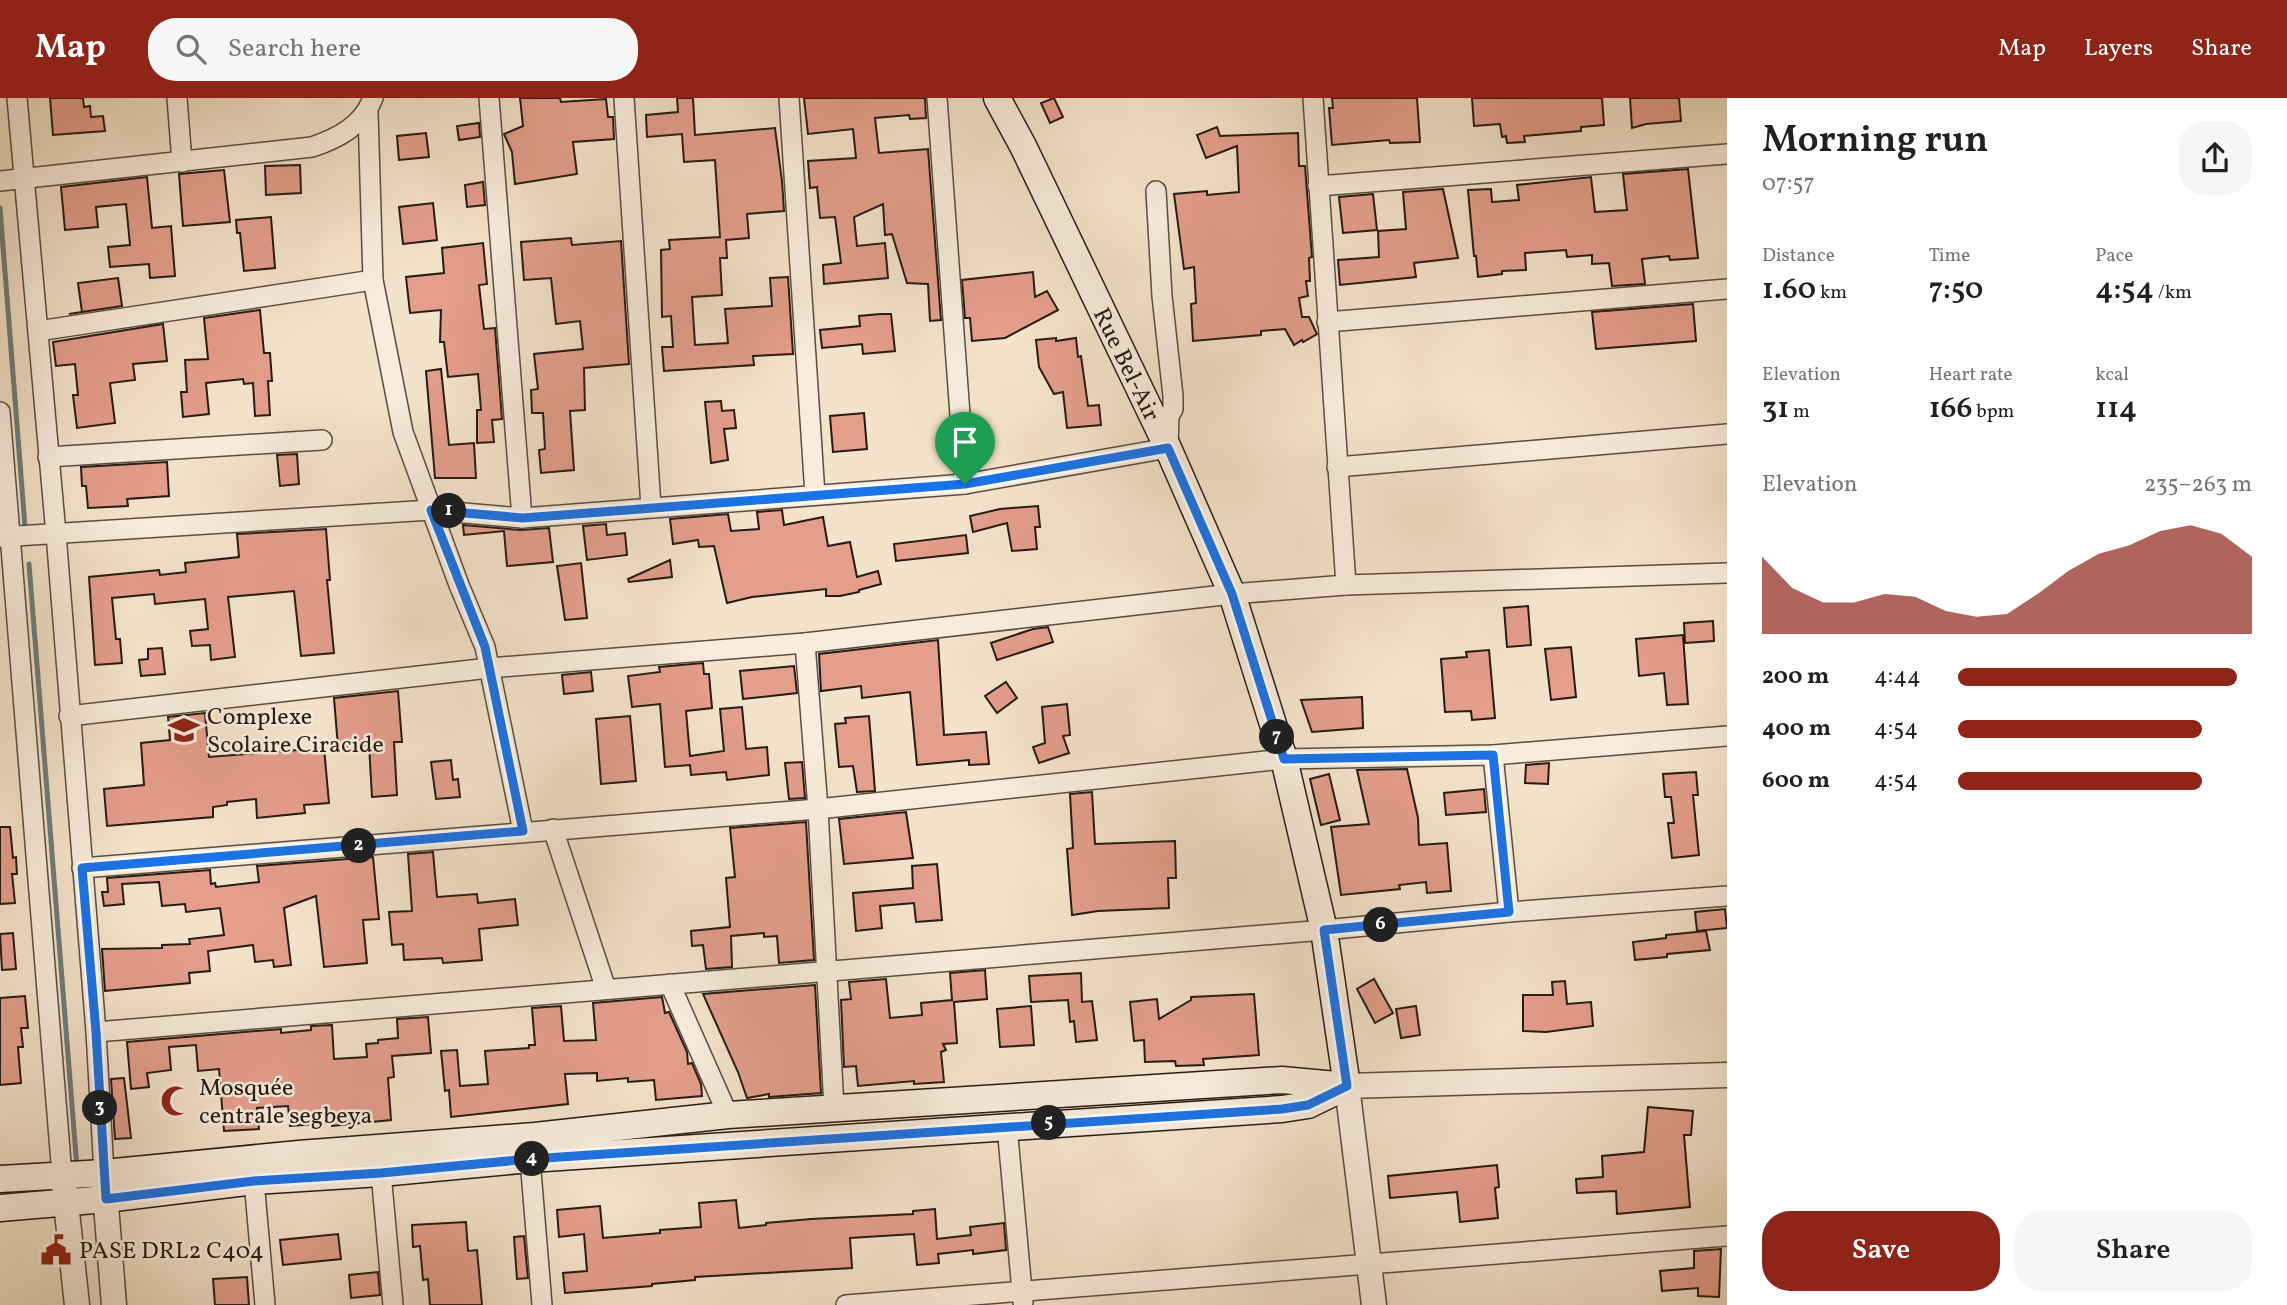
<!DOCTYPE html>
<html lang="en">
<head>
<meta charset="utf-8">
<style>
	body { margin:0; font-family:Vollkorn,serif; background:#f6f6f6; color:#202124; height:100vh; display:flex; flex-direction:column; font-size:26px; white-space:nowrap }
	* { box-sizing:border-box; margin:0 }
	p { font-size:23px; color:#757577 }
	.icon { flex:none; width:38px; height:38px; fill:none; stroke:currentColor; stroke-width:2; stroke-linecap:round; stroke-linejoin:round }
	.map { position:relative; flex:1; overflow:hidden }
	.panel { display:flex; flex-direction:column; background:#fff; width:560px }
	.panel>* { flex:none }
	.pin { position:absolute; display:grid; place-items:center; width:60px; height:60px; color:#fff; margin:-72px -30px; border-radius:50% 50% 50% 0; rotate:-45deg; box-shadow:0 0 7px #0007 }
	.pin .icon { rotate:45deg }
	.km { position:absolute; width:35px; height:35px; margin:-18px; border-radius:50%; background:#222; color:#fff; font-size:19px; line-height:35px; text-align:center }
	.round { display:grid; place-items:center; flex:none; width:74px; height:74px; border-radius:28px; background:#f6f6f6 }
	.headline { display:flex; align-items:center; justify-content:space-between; height:119px; padding:0 35px }
	h1 { font-size:38px; font-weight:600; line-height:52px }
	.metrics { display:grid; grid-template-columns:repeat(3,1fr); gap:10px; height:119px; padding:7px 35px }
	.metrics div { display:grid; align-content:center }
	.metrics b { font-size:30px; font-weight:600 }
	.metrics small { font-size:19px; font-weight:400 }
	.metrics p { font-size:19px }
	.chart { height:196px; padding:14px 35px }
	.chart p { display:flex; justify-content:space-between }
	.chart svg { width:100%; height:126px; margin-top:7px; fill:#8f2418; opacity:.7 }
	.button { display:flex; gap:14px; margin-top:auto; padding:14px 35px }
	.button a { flex:1; height:80px; border-radius:28px; background:#8f2418; color:#fff; font-size:28px; font-weight:600; line-height:80px; text-align:center }
	.button a+a { background:#f6f6f6; color:#202124 }
	ul { padding:0 35px; list-style:none; font-size:23px }
	li { display:grid; grid-template-columns:112px 84px 1fr; align-items:center; height:52px }
	li i { height:18px; border-radius:9px; background:#8f2418 }
	header { display:flex; align-items:center; gap:42px; box-sizing:border-box; height:98px; padding:0 35px; background:#8f2418; color:#fff }
	header strong { font-size:33px }
	nav { display:flex; gap:38px; margin-inline-start:auto; font-size:24px }
	.search { width:490px; height:63px; background:#f6f6f6; display:flex; align-items:center; gap:18px; box-sizing:border-box; padding:0 24px; border-radius:28px; color:#757577; font-size:26px }
	main { display:flex; flex:1; min-height:0 }
	.map>svg:first-child { display:block }
</style>
</head>
<body>
<header>
<strong>Map</strong>
<div class="search"><svg class="icon" aria-label="search" viewBox="0 0 24 24"><circle cx="10" cy="10" r="6"/><path d="M15 15l6 6"/></svg>Search here</div>
<nav><a>Map</a><a>Layers</a><a>Share</a></nav>
</header>
<main>
<div class="map">
<svg width="1727" height="1207" viewBox="0 0 1727 1207">
	<rect width="100%" height="100%" fill="#f4e3cb"/>
	<filter id="stains"><feTurbulence type="fractalNoise" baseFrequency=".00286" numOctaves="4"/><feColorMatrix values="0 0 0 0 .2 0 0 0 0 .09 0 0 0 0 .02 0 0 0 .5 -.17"/></filter>
	<radialGradient id="worn" r=".72"><stop offset=".6" stop-color="#630" stop-opacity="0"/><stop offset="1" stop-color="#630" stop-opacity=".3"/></radialGradient>
	<g fill="none" stroke-linecap="round" stroke-linejoin="round">
		<g stroke="#6e7c7b" stroke-width="5">
			<polyline points="0,110 25,429"/>
			<polyline points="29,466 77,1070"/>
		</g>
	</g>
	<g fill="#e49e8c" stroke="#251b13" stroke-width="2">
		<polygon points="50,0 83,0 84,9 90,8 91,19 103,18 105,33 53,37"/>
		<polygon points="520,0 560,0 561,4 606,1 608,19 613,19 614,41 573,44 577,76 515,86 512,54 504,36 523,28"/>
		<polygon points="677,0 693,0 695,37 775,30 782,83 784,113 747,116 749,140 726,142 727,160 720,160 722,197 692,199 695,247 728,245 725,211 772,208 770,180 788,179 793,256 753,258 754,267 664,273 662,249 673,249 671,218 662,219 661,152 670,151 669,142 720,139 715,62 684,64 682,36 647,39 646,17 678,14"/>
		<polygon points="804,0 925,0 926,20 910,21 909,17 875,20 879,55 928,51 941,222 930,223 928,186 907,185 892,136 885,137 883,106 854,119 857,148 885,145 888,180 824,186 823,167 841,165 835,119 820,120 817,89 810,90 808,63 856,60 853,31 808,36"/>
		<polygon points="1054,0 1063,19 1050,25 1041,5"/>
		<polygon points="1332,0 1417,0 1420,44 1390,45 1389,42 1332,47 1329,10 1333,10"/>
		<polygon points="1472,0 1602,0 1604,27 1581,29 1581,33 1524,38 1525,44 1507,45 1506,38 1502,39 1500,26 1474,28"/>
		<polygon points="1630,0 1679,0 1681,23 1646,26 1632,30"/>
		<polygon points="479,25 480,39 459,42 457,28"/>
		<polygon points="1217,29 1220,38 1298,35 1299,68 1305,68 1312,159 1309,160 1310,183 1306,183 1308,198 1299,200 1302,219 1309,219 1317,236 1303,244 1302,242 1294,247 1285,231 1261,233 1261,237 1193,243 1191,206 1196,205 1194,169 1184,171 1174,96 1207,93 1207,97 1239,94 1237,48 1206,60 1197,37"/>
		<polygon points="426,35 429,59 399,62 397,38"/>
		<polygon points="300,67 301,95 266,97 265,68"/>
		<polygon points="1688,71 1698,160 1670,162 1669,158 1642,161 1645,186 1612,188 1609,165 1592,166 1592,157 1567,159 1566,152 1525,155 1526,172 1502,173 1502,176 1478,179 1476,158 1474,158 1468,92 1491,91 1492,104 1519,102 1517,87 1591,79 1595,114 1627,112 1623,76"/>
		<polygon points="224,72 230,124 183,128 179,76"/>
		<polygon points="147,79 152,130 171,128 175,178 150,180 149,166 110,169 108,149 130,147 126,106 96,109 98,129 65,132 61,89"/>
		<polygon points="483,84 485,107 467,109 465,87"/>
		<polygon points="1443,91 1458,160 1414,165 1416,179 1340,187 1338,162 1379,159 1378,133 1406,131 1403,94"/>
		<polygon points="1373,96 1377,132 1343,135 1339,99"/>
		<polygon points="433,105 437,142 403,146 399,109"/>
		<polygon points="271,119 275,170 244,173 240,135 237,135 236,122"/>
		<polygon points="571,140 572,147 621,143 629,266 584,270 585,312 570,313 574,372 541,375 539,352 545,351 543,315 532,315 531,292 538,291 534,256 583,251 580,223 556,226 551,180 524,182 521,144"/>
		<polygon points="483,145 487,186 479,187 484,231 495,230 502,321 492,322 494,344 477,345 477,312 481,312 478,276 448,279 444,244 440,244 441,212 410,215 406,179 444,175 442,150"/>
		<polygon points="1033,174 1035,199 1047,193 1058,212 1005,240 972,243 970,220 965,220 962,182"/>
		<polygon points="118,180 122,208 69,216 82,214 78,185"/>
		<polygon points="1693,206 1696,243 1596,251 1592,214"/>
		<polygon points="260,212 264,255 270,255 272,283 268,283 270,317 255,318 253,285 244,286 243,281 206,285 209,316 183,319 181,294 187,294 185,262 208,261 204,220"/>
		<polygon points="880,216 891,216 895,253 863,256 862,246 822,250 820,232 860,228 859,218"/>
		<polygon points="163,226 167,263 133,266 135,282 110,285 115,325 77,330 73,297 78,297 75,266 56,268 53,244"/>
		<polygon points="1056,240 1056,243 1076,240 1078,259 1081,258 1088,308 1099,307 1101,327 1067,330 1063,294 1054,296 1039,269 1036,242"/>
		<polygon points="441,271 449,347 474,345 476,380 435,380 426,273"/>
		<polygon points="721,303 722,313 734,312 736,330 724,331 728,362 711,365 705,304"/>
		<polygon points="864,315 867,351 833,354 830,318"/>
		<polygon points="297,356 299,386 280,388 277,357"/>
		<polygon points="167,364 169,398 127,401 128,408 88,410 86,388 82,388 81,369"/>
		<polygon points="1038,408 1040,429 1035,429 1037,451 1012,453 1007,425 973,434 970,418 1000,411"/>
		<polygon points="782,412 784,427 823,419 828,448 850,444 857,479 878,473 881,486 859,492 859,494 840,498 826,498 826,491 752,499 727,505 714,448 699,449 698,442 673,446 670,421 728,416 731,433 759,431 757,414"/>
		<polygon points="606,426 607,437 625,435 627,457 587,462 583,428"/>
		<polygon points="463,427 521,432 549,430 553,464 507,468 504,433 464,437"/>
		<polygon points="326,431 330,482 327,482 334,555 301,558 294,493 228,499 235,559 211,562 210,547 192,548 190,533 208,531 205,501 155,506 154,496 112,500 116,541 120,541 122,565 95,567 89,479 159,472 160,477 186,474 185,465 239,459 237,436"/>
		<polygon points="966,437 968,455 896,463 894,446"/>
		<polygon points="670,462 672,479 629,484 628,481"/>
		<polygon points="581,465 587,520 565,522 557,468"/>
		<polygon points="1528,508 1531,547 1507,549 1504,510"/>
		<polygon points="1713,523 1714,543 1685,545 1684,525"/>
		<polygon points="1048,529 1053,544 997,562 991,545 1033,531"/>
		<polygon points="1683,537 1688,606 1667,607 1664,575 1639,578 1636,541"/>
		<polygon points="938,542 944,637 986,634 989,666 969,667 969,662 917,667 910,594 862,600 861,588 821,593 819,556"/>
		<polygon points="1571,549 1576,599 1551,602 1545,551"/>
		<polygon points="162,550 165,576 141,578 139,562 148,561 148,551"/>
		<polygon points="1489,552 1495,620 1472,622 1471,613 1445,614 1441,561 1467,559 1466,554"/>
		<polygon points="703,565 704,576 709,576 712,610 686,613 690,658 724,653 720,611 742,609 746,651 767,649 769,677 727,682 726,674 691,677 690,667 665,669 660,606 632,609 628,578 660,574 659,569"/>
		<polygon points="794,568 797,595 743,601 740,573"/>
		<polygon points="591,574 593,593 564,596 562,577"/>
		<polygon points="1006,584 1017,600 997,615 985,598"/>
		<polygon points="398,593 402,644 394,644 397,697 372,699 369,647 338,649 334,600"/>
		<polygon points="1362,599 1363,630 1312,634 1301,602"/>
		<polygon points="1067,606 1070,637 1063,638 1069,655 1039,665 1033,649 1045,645 1042,609"/>
		<polygon points="205,615 209,659 324,650 329,705 304,707 305,715 257,720 256,701 227,704 227,707 213,709 213,719 107,728 104,691 144,687 141,645 170,642 168,619"/>
		<polygon points="630,618 636,683 601,686 596,621"/>
		<polygon points="869,618 875,693 857,694 853,668 839,669 835,626 846,625 845,620"/>
		<polygon points="451,662 453,682 458,681 460,699 436,701 431,664"/>
		<polygon points="802,664 805,700 789,701 785,665"/>
		<polygon points="1549,665 1548,686 1525,685 1526,667"/>
		<polygon points="1407,671 1418,720 1419,747 1447,745 1451,793 1427,795 1426,784 1399,787 1400,791 1341,797 1331,729 1369,726 1357,672"/>
		<polygon points="1696,674 1698,697 1693,697 1699,757 1672,760 1668,725 1674,725 1671,699 1665,699 1663,676"/>
		<polygon points="1329,676 1340,722 1321,727 1310,681"/>
		<polygon points="1484,691 1486,714 1446,717 1444,695"/>
		<polygon points="1092,694 1095,746 1175,743 1176,780 1168,780 1169,810 1098,813 1072,817 1067,751 1073,750 1070,696"/>
		<polygon points="906,714 913,760 844,766 839,721"/>
		<polygon points="806,724 814,862 779,865 777,838 764,839 764,835 731,838 732,869 706,871 703,847 692,848 691,833 730,829 726,780 735,779 730,730"/>
		<polygon points="0,729 10,729 13,760 16,759 17,776 12,776 15,805 0,806"/>
		<polygon points="433,754 437,799 477,796 478,805 515,801 518,827 479,831 482,862 443,865 442,860 404,862 403,846 392,847 389,814 412,813 408,756"/>
		<polygon points="373,759 379,821 363,822 367,865 324,869 316,798 284,810 291,867 274,869 273,862 255,864 253,847 208,853 210,873 189,875 190,885 105,893 102,851 162,850 162,847 190,846 189,841 224,837 220,810 186,814 185,806 162,808 159,784 122,786 124,806 104,808 102,794 108,794 107,780 210,772 211,786 215,785 216,789 259,784 257,768"/>
		<polygon points="937,766 942,822 916,824 914,805 880,808 882,830 856,833 853,795 913,790 912,768"/>
		<polygon points="1725,811 1727,830 1697,833 1695,814"/>
		<polygon points="1706,833 1710,852 1667,856 1667,859 1635,862 1633,844 1666,840 1666,837"/>
		<polygon points="13,835 16,871 2,872 0,836"/>
		<polygon points="985,872 987,901 954,904 957,945 943,946 946,952 941,954 944,984 914,986 914,983 858,988 856,968 844,969 841,902 851,901 849,884 886,881 890,920 922,917 921,905 952,902 950,875"/>
		<polygon points="1081,875 1082,904 1092,903 1097,942 1076,944 1074,923 1070,924 1068,902 1031,904 1029,878"/>
		<polygon points="1374,881 1393,915 1375,925 1357,891"/>
		<polygon points="1565,883 1567,906 1591,904 1593,928 1546,934 1523,933 1523,897 1553,897 1552,884"/>
		<polygon points="815,887 821,995 769,999 769,996 747,1000 738,974 703,896"/>
		<polygon points="1254,896 1259,957 1203,961 1204,967 1176,968 1175,963 1145,964 1144,942 1134,943 1130,904 1157,901 1159,921 1191,902 1191,899"/>
		<polygon points="25,898 28,930 21,930 23,949 18,949 21,985 0,987 0,900"/>
		<polygon points="662,899 665,915 669,914 687,954 688,966 692,965 701,986 702,998 656,1002 654,982 628,984 628,980 597,983 597,975 565,976 568,1006 451,1019 449,992 445,993 441,953 457,952 460,988 488,986 485,953 529,950 529,947 535,947 532,910 561,908 564,943 596,942 593,905"/>
		<polygon points="1031,908 1034,947 1000,949 997,911"/>
		<polygon points="1416,908 1420,937 1401,940 1396,911"/>
		<polygon points="428,919 431,955 392,958 394,979 388,980 391,1022 332,1028 332,1025 290,1028 288,1008 257,1010 259,1031 224,1033 219,971 198,973 196,947 169,949 171,972 147,975 149,989 131,991 127,944 281,931 281,935 311,932 311,928 332,927 334,961 367,959 366,946 378,945 378,942 398,940 397,921"/>
		<polygon points="124,980 131,1040 115,1041 111,981"/>
		<polygon points="1648,1009 1693,1013 1691,1037 1684,1037 1690,1109 1617,1116 1616,1093 1577,1095 1576,1081 1603,1079 1602,1058 1644,1054"/>
		<polygon points="1497,1067 1499,1089 1495,1090 1498,1120 1460,1124 1457,1094 1390,1100 1388,1078"/>
		<polygon points="736,1102 739,1130 766,1127 766,1125 811,1121 913,1116 913,1113 935,1111 937,1141 971,1137 970,1129 1004,1125 1006,1152 973,1156 973,1152 938,1156 939,1165 917,1167 914,1136 850,1140 852,1170 695,1179 695,1182 652,1186 652,1188 565,1195 563,1175 587,1173 584,1136 559,1139 557,1112 600,1108 603,1140 660,1135 660,1132 701,1129 699,1105"/>
		<polygon points="466,1124 468,1153 477,1152 482,1207 430,1207 428,1181 423,1182 420,1148 413,1149 412,1127"/>
		<polygon points="338,1136 341,1161 283,1167 280,1142"/>
		<polygon points="524,1138 528,1180 517,1181 514,1139"/>
		<polygon points="1721,1151 1719,1199 1698,1198 1698,1190 1662,1193 1660,1173 1694,1170 1694,1153"/>
		<polygon points="378,1174 380,1197 351,1200 349,1177"/>
		<polygon points="247,1179 249,1207 215,1207 213,1181"/>
	</g>
	<g fill="none" stroke-linecap="round" stroke-linejoin="round">
		<g stroke="#594d41" stroke-width="22">
			<g id="minor">
				<polyline points="17,0 56,436 96,934 104,1075"/>
				<polyline points="177,0 182,64"/>
				<polyline points="489,0 522,420"/>
				<polyline points="624,0 651,409"/>
				<polyline points="789,0 815,397"/>
				<polyline points="937,0 965,386"/>
				<polyline points="1313,0 1346,487"/>
				<polyline points="368,14 373,182 403,334 459,487 485,549 523,733"/>
				<path d="M0,83L312,49C339,40 363,27 373,0"/>
				<polyline points="1318,88 1727,56"/>
				<polyline points="1327,224 1727,191"/>
				<polyline points="38,233 373,182"/>
				<polyline points="0,314 62,1077"/>
				<polyline points="48,359 322,342"/>
				<polyline points="1337,369 1727,336"/>
				<polyline points="0,439 431,412 522,420 965,386 1168,350 1169,318 1173,311 1173,298 1162,198 1156,93"/>
				<polyline points="805,545 818,711 834,1010"/>
				<polyline points="69,618 489,570 805,545 1232,496 1346,487 1727,475"/>
				<polyline points="1493,657 1509,814"/>
				<polyline points="553,731 606,891"/>
				<polyline points="82,770 818,711 1284,661 1493,657 1727,638"/>
				<polyline points="670,886 728,1017"/>
				<polyline points="96,934 1324,832 1509,814 1727,798"/>
				<polyline points="1007,1028 1023,1204"/>
				<polyline points="530,1061 542,1207"/>
				<polyline points="381,1075 393,1207"/>
				<polyline points="254,1083 265,1207"/>
				<polyline points="846,1207 1727,1138"/>
			</g>
		</g>
		<g stroke="#594d41" stroke-width="27">
			<g id="tertiary">
				<polyline points="104,1082 114,1207"/>
				<polyline points="64,1086 77,1207"/>
				<polyline points="1374,1207 1347,988 1727,977"/>
			</g>
		</g>
		<g stroke="#251b13" stroke-width="29">
			<g id="secondary">
				<polyline points="997,0 1023,48 1168,350 1232,496 1284,661 1324,832 1347,988"/>
				<polyline points="0,1081 104,1075 299,1056 535,1038 728,1017 1282,982 1347,988"/>
				<polyline points="0,1110 106,1101 254,1083 381,1075 530,1061 1282,1011 1308,1007 1347,988"/>
			</g>
		</g>
		<use href="#minor" stroke="#f8eddd" stroke-width="19"/>
		<use href="#tertiary" stroke="#f8eddd" stroke-width="24"/>
		<use href="#secondary" stroke="#f8eddd" stroke-width="26"/>
	</g>
	<g fill="none" stroke-linecap="round" stroke-linejoin="round">
		<g stroke="#fff" stroke-width="14">
			<polygon id="route" points="1168,350 1232,496 1284,661 1493,657 1509,814 1324,832 1347,988 1308,1007 1282,1011 530,1061 381,1075 254,1083 106,1101 96,934 82,770 523,733 485,549 431,412 523,420 965,386"/>
		</g>
		<use href="#route" stroke="#1a73e8" stroke-width="9"/>
	</g>
	<defs>
		<g id="school-bare" transform="scale(2.415)"><path d="M0-5L7-2L0 1L-7-2ZM-4 1L0 2.5L4 1V4Q0 6-4 4Z" fill="#8f2418" stroke="#f8eddd" stroke-width="2.5" paint-order="stroke"/></g>
		<g id="mosque-bare" transform="scale(2.415)"><path d="M3.5-4.9A6 6 0 1 0 3.5 4.9A5 5 0 1 1 3.5-4.9Z" fill="#8f2418" stroke="#f8eddd" stroke-width="2.5" paint-order="stroke"/></g>
		<g id="civic-bare" transform="scale(2.415)"><path d="M-.6-6.5H3V-4.5H.6V-3L4-1V1h2V6H-6V1h2V-1L-.6-3ZM-1.2 2.5V6h2.4V2.5Z" fill="#8f2418" stroke="#f8eddd" stroke-width="2.5" paint-order="stroke"/></g>
	</defs>
	<g fill-rule="evenodd">
		<use href="#school-bare" x="184" y="632"/>
		<use href="#mosque-bare" x="176" y="1003"/>
		<use href="#civic-bare" x="56" y="1152"/>
	</g>
	<g text-anchor="middle" stroke-width="5" stroke-linejoin="round" paint-order="stroke">
		<g font-size="24" fill="#251b13" stroke="#f8eddd">
			<text transform="translate(1127 266) rotate(64)" y="8">Rue Bel-Air</text>
		</g>
		<g font-size="24" fill="#251b13" stroke="#f8eddd" text-anchor="start">
			<text x="207" y="626">Complexe<tspan x="207" dy="28">Scolaire Ciracide</tspan></text>
			<text x="199" y="997">Mosquée<tspan x="199" dy="28">centrale segbeya</tspan></text>
			<text x="79" y="1160">PASE DRL2 C404</text>
		</g>
	</g>
	<rect width="100%" height="100%" filter="url(#stains)"/>
	<rect width="100%" height="100%" fill="url(#worn)"/>
</svg>
<div class="pin" style="left:965px;top:386px;background:#1e9e55"><svg class="icon" aria-label="arrive" viewBox="0 0 24 24"><path d="M6 21V4h12l-3 4 3 4H6"/></svg></div>
<b class="km" style="left:449px;top:413px">1</b>
<b class="km" style="left:359px;top:748px">2</b>
<b class="km" style="left:100px;top:1010px">3</b>
<b class="km" style="left:532px;top:1061px">4</b>
<b class="km" style="left:1049px;top:1025px">5</b>
<b class="km" style="left:1381px;top:827px">6</b>
<b class="km" style="left:1277px;top:639px">7</b>
</div>
<section class="panel">
<div class="headline"><div><h1>Morning run</h1><p>07:57</p></div><a class="round"><svg class="icon" aria-label="share" viewBox="0 0 24 24"><path d="M12 15V3M7 8l5-5 5 5M5 13v7h14v-7"/></svg></a></div>
<div class="metrics">
<div><p>Distance</p><b>1.60<small> km</small></b></div>
<div><p>Time</p><b>7:50</b></div>
<div><p>Pace</p><b>4:54<small> /km</small></b></div>
</div>
<div class="metrics">
<div><p>Elevation</p><b>31<small> m</small></b></div>
<div><p>Heart rate</p><b>166<small> bpm</small></b></div>
<div><p>kcal</p><b>114</b></div>
</div>
<div class="chart"><p><span>Elevation</span>235–263 m</p>
<svg viewBox="0 0 160 44" preserveAspectRatio="none"><path d="M0 44V17L10 28L20 33L30 33L40 30L50 31L60 36L70 38L80 37L90 30L100 22L110 16L120 13L130 8L140 6L150 9L160 17V44z"/></svg>
</div>
<ul>
<li><b>200 m</b>4:44<i style="width:95%"></i></li>
<li><b>400 m</b>4:54<i style="width:83%"></i></li>
<li><b>600 m</b>4:54<i style="width:83%"></i></li>
</ul>
<div class="button"><a>Save</a><a>Share</a></div>
</section>
</main>
</body>
</html>
